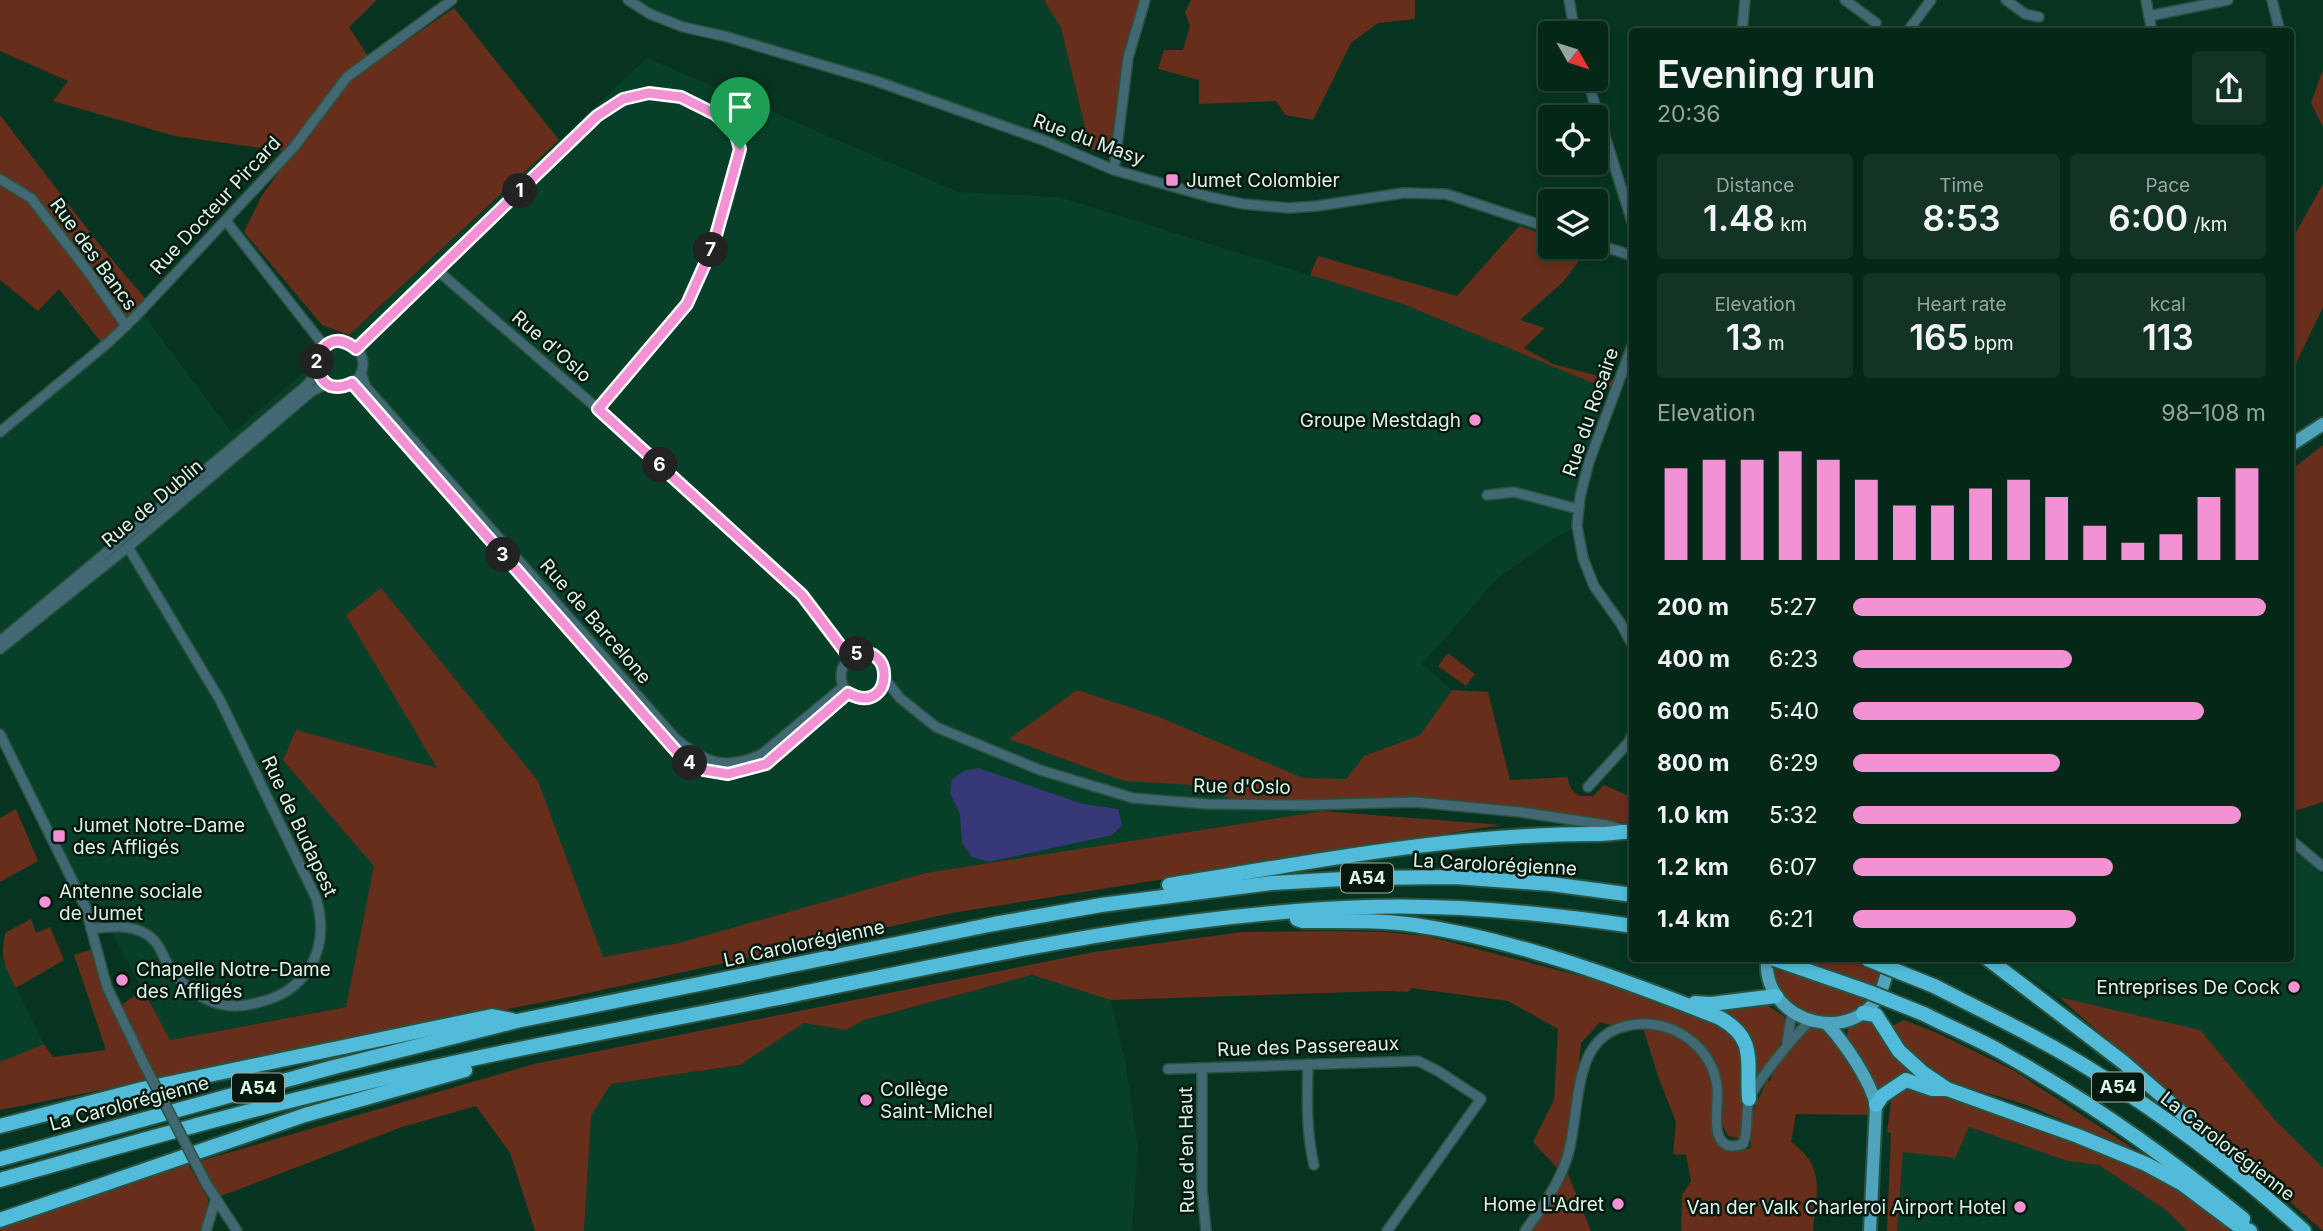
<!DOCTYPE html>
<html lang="en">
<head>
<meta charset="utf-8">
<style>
	body { margin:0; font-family:Inter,sans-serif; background:#133325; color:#f1f3f6; height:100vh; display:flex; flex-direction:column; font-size:26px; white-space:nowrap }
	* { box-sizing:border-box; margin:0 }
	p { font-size:23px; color:#97a5a2 }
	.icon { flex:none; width:38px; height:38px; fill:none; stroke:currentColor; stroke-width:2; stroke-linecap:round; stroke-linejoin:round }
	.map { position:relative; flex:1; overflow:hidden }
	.panel { position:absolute; left:1629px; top:28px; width:665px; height:934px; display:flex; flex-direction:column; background:#052718; border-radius:7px; box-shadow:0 4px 10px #0003,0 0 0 2px #264437 }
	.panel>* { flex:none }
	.needle { width:46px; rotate:129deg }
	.controls { position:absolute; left:1538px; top:21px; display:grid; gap:14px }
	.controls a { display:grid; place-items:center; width:70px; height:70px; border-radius:7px; background:#052718; box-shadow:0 4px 10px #0003,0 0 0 2px #264437; font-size:35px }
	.pin { position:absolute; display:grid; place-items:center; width:60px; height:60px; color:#fff; margin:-72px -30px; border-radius:50% 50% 50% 0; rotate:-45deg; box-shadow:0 0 7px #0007 }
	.pin .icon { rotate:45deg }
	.km { position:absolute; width:35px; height:35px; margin:-18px; border-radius:50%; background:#222; color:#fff; font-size:19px; line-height:35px; text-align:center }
	.round { display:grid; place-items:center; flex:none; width:74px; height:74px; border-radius:7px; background:#133325 }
	.headline { display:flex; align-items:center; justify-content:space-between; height:119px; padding:0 28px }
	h1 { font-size:38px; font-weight:600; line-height:52px }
	.metrics { display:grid; grid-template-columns:repeat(3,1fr); gap:10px; height:119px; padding:7px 28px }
	.metrics div { display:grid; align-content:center; border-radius:7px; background:#133325; text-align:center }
	.metrics b { font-size:35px; font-weight:600 }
	.metrics small { font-size:19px; font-weight:400 }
	.metrics p { font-size:19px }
	.chart { height:196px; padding:14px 28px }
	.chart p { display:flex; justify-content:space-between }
	.chart svg { width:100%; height:126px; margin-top:7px; stroke:#f391d5; stroke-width:6 }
	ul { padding:0 28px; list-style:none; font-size:23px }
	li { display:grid; grid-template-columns:112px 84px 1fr; align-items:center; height:52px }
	li i { height:18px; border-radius:9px; background:#f391d5 }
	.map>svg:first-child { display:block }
</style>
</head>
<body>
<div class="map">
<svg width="2323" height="1231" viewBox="0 0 2323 1231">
	<rect width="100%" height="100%" fill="#073420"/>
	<g fill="#073f28">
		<polygon points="631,0 1044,0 1061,28 1085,127 1074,152 980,112 641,9"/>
		<polygon points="647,58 959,192 1059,197 1403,304 1607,389 1571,529 1553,539 1497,579 1422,664 1452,690 1420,735 1364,756 1323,811 925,873 679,943 169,1040 112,932 96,919 0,731 0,427 144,315 232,433 373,314"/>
		<polygon points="2291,833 2321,875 2323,874 2323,1169 2280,1126 2200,1031 2059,997 2002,959 2291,959"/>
		<polygon points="0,956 44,1044 0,1062"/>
		<polygon points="1032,975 1111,1000 1125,1060 1138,1149 1132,1231 584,1231 591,1116 611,1084 740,1065 804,1023 846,1030 864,1020"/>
		<polygon points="1969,1127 2067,1161 2099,1165 2166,1210 2187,1231 1897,1231 1903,1152"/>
	</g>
	<g fill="#672f1b">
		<polygon points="0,0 377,0 349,27 370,59 342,85 454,8 559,140 349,335 322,325 244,232 261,197 301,140 289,152 175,136 53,101 68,81 0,51"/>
		<polygon points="1044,0 1145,0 1126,67 1115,156 1077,145 1085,127 1061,28"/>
		<polygon points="1191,0 1415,0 1415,19 1378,23 1351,43 1313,120 1285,115 1276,101 1199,104 1199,80 1158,69 1164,50 1183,50 1190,26 1185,12"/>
		<polygon points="2323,69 2323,127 2311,103"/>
		<polygon points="0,115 99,244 149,303 104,346 59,289 38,311 0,280"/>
		<polygon points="2323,184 2323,307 2291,374 2291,241"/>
		<polygon points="1519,226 1550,236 1550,247 1589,248 1563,282 1520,320 1545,328 1524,348 1553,364 1617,381 1607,389 1403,304 1310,275 1318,256 1457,296"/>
		<polygon points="2323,445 2323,802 2291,812 2291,470"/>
		<polygon points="381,588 538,781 603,957 679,943 925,873 1323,811 1501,825 952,913 579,995 0,1110 0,1062 44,1044 53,1057 106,1050 74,955 96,948 117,1008 143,990 170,1040 346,1007 374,866 283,760 296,730 437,768 346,615"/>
		<polygon points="1448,653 1475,674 1466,686 1438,666"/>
		<polygon points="1077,690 1159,717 1303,778 1346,779 1364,756 1420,735 1452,690 1488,692 1510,780 1567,777 1571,789 1579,796 1593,796 1604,785 1633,798 1633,824 1560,813 1397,802 1235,800 1194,785 1124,781 1009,739"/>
		<polygon points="16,809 38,861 0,882 0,818"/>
		<path d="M31,919L36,933L50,927L64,960L16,988C4,964 0,960 5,933Z"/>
		<path d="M1333,931L1383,932L1427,936L1676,1001L1740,1033L1748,1108L1739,1138L1728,1136L1722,1124L1726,1145L1713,1137C1728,1151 1731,1153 1751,1148L1750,1118L1767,1080L1770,1081L1779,1057L1799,1031L1820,1024L1776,996L1767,959H1889V968L1863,1012L1827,1024L1847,1045L1877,1115L1796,1114L1791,1142C1827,1168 1816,1192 1813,1231H1681L1682,1195L1691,1181L1686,1155L1673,1154L1676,1122L1658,1076L1642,1025L1612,1026L1600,1022L1581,1043L1573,1125L1561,1172L1533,1142L1554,1100L1558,1029L1508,1001L1411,988L1408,992L1386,991L1111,1000L1032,975L864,1020L846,1030L804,1023L740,1065L611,1084L591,1116L584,1231H535L510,1153L476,1106L402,1127L216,1198L200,1161L534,1064L1094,952L1242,932Z"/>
		<polygon points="2059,997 2200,1030 2275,1120 2323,1168 2323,1231"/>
		<path d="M1762,1002L1784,1016C1791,1040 1767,1064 1752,1082L1754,1063L1717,1012Z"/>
		<polygon points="1874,1017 1933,1082 1898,1076 1879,1095 1847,1037 1848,1028 1863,1018"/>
		<path d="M1904,1020L1935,1032L2013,1070L2146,1157C2108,1140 2070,1123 2032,1107C1992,1092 1927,1083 1901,1046C1897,1040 1895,1032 1892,1026Z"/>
		<polygon points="1921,1085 2110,1149 2194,1200 2232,1231 2187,1231 2166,1210 2099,1165 2067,1161 1969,1127 1955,1158 1903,1152 1897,1231 1887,1231 1891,1133 1887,1132 1892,1094 1900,1090"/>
		<polygon points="186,1160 208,1199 207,1230 205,1231 0,1231 0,1222"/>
		<polygon points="1568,1174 1591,1231 1530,1231"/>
	</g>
	<polygon fill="#373877" points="978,768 1083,804 1118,809 1122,825 1112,835 988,862 972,857 962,843 960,814 950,793 952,779 964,771"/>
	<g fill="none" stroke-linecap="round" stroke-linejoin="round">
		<g stroke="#295340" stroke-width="12">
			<g id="minor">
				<polyline points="628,0 650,14 683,27 724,36 876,81 1043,140 1114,170 1210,197 1243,204 1289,208 1317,206 1403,193 1446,194 1550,228"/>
				<polyline points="1569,0 1575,33"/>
				<polyline points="1845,0 1876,23"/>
				<polyline points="2006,0 2025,14 2039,17"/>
				<polyline points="2146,0 2152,32"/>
				<polyline points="2272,0 2280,32"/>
				<polyline points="2149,16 2228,0"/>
				<polyline points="1742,32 1745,0"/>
				<polyline points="1907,32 1931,0"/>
				<polyline points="1587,79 1633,225"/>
				<polyline points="1114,170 1128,58 1145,0"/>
				<polyline points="0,179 31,198 90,274 126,326"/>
				<polyline points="226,221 325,347"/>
				<polyline points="1596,244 1633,256"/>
				<polyline points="438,271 598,409 802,595 849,657"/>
				<circle cx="340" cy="364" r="23"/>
				<polyline points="1633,343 1589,462 1580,497 1577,526 1583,558 1594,586 1621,624 1633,646"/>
				<path d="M357,349L597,116C632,93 656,85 696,104C710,111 726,119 735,132C751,156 702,277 687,303C681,314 669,325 660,335C640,360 619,384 598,409"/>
				<path d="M361,373L366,387L675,738C704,763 726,771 762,754L843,687"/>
				<polyline points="352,383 684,760 704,770 728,773 766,764 848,693"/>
				<polyline points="0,432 109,342 137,315 294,147 347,77 452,0"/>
				<polyline points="1487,495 1514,492 1578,509"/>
				<polyline points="0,641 307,385 318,372"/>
				<polyline points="0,649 128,547 311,392 327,383"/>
				<circle cx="863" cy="676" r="22"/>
				<polyline points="885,679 900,698 936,727 1040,770 1133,798 1207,804 1306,805 1415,802 1520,812 1607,825 1624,830"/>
				<polyline points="0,734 85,906 107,987 144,1064"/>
				<polyline points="1588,787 1629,742 1633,733"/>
				<polyline points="2291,840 2322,866"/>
				<path d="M91,929C111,926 130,924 148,935C158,942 161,951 166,961C176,979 190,992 208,1000C223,1007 241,1007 256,1003C308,992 331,948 316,898L220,700L128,547"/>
				<polyline points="1787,1042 1792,1013"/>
				<path d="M1308,1064C1307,1098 1306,1132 1314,1165"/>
				<polyline points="1202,1068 1202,1189 1206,1231"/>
				<polyline points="1168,1069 1418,1061 1438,1071 1481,1099 1387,1231"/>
				<polyline points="207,1185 237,1231"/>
				<polyline points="206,1231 216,1198"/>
				<path d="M1525,1231C1541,1209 1559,1184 1567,1158C1583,1108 1567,1026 1642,1024C1678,1023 1712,1049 1717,1086C1719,1101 1714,1118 1718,1134C1722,1147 1732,1148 1743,1144C1749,1129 1745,1115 1749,1100C1755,1083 1795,1035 1809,1022"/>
			</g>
		</g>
		<g stroke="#295340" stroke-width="16">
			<g id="major">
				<polyline points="2291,445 2323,424"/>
				<path d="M1767,959C1762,1026 1861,1049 1883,986C1886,976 1889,969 1889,959"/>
				<path d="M1827,1024C1845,1043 1870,1080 1876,1105L1870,1231"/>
			</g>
		</g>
		<g stroke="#295340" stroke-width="18">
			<g id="highway">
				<path d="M1169,885C1312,862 1456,833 1601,834C1612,834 1622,831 1633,832"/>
				<path d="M1297,919L1303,921C1341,921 1378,920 1415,925C1518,940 1624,980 1720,1018C1758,1039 1746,1063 1749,1099"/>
				<polyline points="1988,959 2123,1062 2254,1176"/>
				<path d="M1934,986C1987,1013 2042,1039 2093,1071C2168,1118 2239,1172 2304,1231"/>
				<polyline points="1695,1003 1711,1004 1776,996"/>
				<polyline points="1863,1013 1876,1015 1899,1051 1922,1072 1947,1089 2078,1136 2146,1164 2181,1183 2240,1227 2250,1231"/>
				<path d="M1924,1014C1949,1027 1976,1038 2001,1052C2087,1100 2167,1156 2243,1219"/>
				<polyline points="1876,1105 1882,1096 1906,1080 1932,1089 1944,1089"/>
				<polyline points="0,1126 142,1089 492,1016 512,1020"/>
				<polyline points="0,1159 334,1067 517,1021 994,924 1101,905 1272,883 1361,878 1455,877 1551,884 1633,895"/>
				<path d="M0,1180C113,1148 225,1116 339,1089C482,1054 628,1028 773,999C969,959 1166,914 1366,907C1456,904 1545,913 1633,926"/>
				<polyline points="0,1220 305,1115 465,1070"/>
			</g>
		</g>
		<use href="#minor" stroke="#426874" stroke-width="9"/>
		<use href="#major" stroke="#4fa3bc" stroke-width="12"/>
		<use href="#highway" stroke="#52bbd9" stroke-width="14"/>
		<g stroke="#295340" stroke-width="12" stroke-linecap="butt">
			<polyline id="minor-bridge" points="144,1064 207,1185"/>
		</g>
		<g stroke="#295340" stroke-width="18" stroke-linecap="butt">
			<g id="highway-bridge">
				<polyline points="1774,959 1869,992 1924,1014"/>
				<polyline points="1867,959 1934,986"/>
			</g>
		</g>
		<use href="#minor-bridge" stroke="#426874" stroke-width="9"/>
		<use href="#highway-bridge" stroke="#52bbd9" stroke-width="14"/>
	</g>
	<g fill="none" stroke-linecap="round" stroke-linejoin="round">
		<g stroke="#fff" stroke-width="14">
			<path id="route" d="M649,93L681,97L715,114L735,132L740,149L713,246L687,304L598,409L802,595L849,657C897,634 895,719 848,693L766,764L728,774L704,770L684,760L352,383C301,406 313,314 356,349L597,116L623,99Z"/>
		</g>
		<use href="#route" stroke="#f391d5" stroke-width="9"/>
	</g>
	<g fill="#f391d5" stroke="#06180f" stroke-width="2.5">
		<rect x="1165" y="173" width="14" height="14" rx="3.5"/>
		<circle cx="1475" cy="420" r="7"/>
		<rect x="52" y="829" width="14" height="14" rx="3.5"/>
		<circle cx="45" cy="902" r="7"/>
		<circle cx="122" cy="980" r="7"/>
		<circle cx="2294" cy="987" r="7"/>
		<circle cx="866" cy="1100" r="7"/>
		<circle cx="1618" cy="1204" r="7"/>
		<circle cx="2020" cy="1207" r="7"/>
	</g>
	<g text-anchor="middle" stroke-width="5" stroke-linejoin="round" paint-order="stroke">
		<g fill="#06180f" stroke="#9cb1a5" stroke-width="2">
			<rect x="1341" y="863.5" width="52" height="29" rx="5"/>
			<rect x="2092" y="1072.5" width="52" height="29" rx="5"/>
			<rect x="232" y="1073.5" width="52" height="29" rx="5"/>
		</g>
		<g font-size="18" font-weight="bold" fill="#dcf3e5">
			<text x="1367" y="884">A54</text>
			<text x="2118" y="1093">A54</text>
			<text x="258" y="1094">A54</text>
		</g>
		<g font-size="19" fill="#dcf3e5" stroke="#06180f">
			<text transform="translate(1089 139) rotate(20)" y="7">Rue du Masy</text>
			<text transform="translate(215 205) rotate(-47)" y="7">Rue Docteur Pircard</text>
			<text transform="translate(94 254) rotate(54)" y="7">Rue des Bancs</text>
			<text transform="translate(552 346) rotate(41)" y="7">Rue d'Oslo</text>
			<text transform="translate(1590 412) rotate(-71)" y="7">Rue du Rosaire</text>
			<text transform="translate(152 503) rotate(-40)" y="7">Rue de Dublin</text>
			<text transform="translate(596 621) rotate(49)" y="7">Rue de Barcelone</text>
			<text transform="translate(1242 786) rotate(1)" y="7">Rue d'Oslo</text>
			<text transform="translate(300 826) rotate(65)" y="7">Rue de Budapest</text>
			<text transform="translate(1495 864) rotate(3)" y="7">La Carolorégienne</text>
			<text transform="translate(804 943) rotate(-12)" y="7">La Carolorégienne</text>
			<text transform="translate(1308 1046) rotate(-2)" y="7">Rue des Passereaux</text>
			<text transform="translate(129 1103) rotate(-15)" y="7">La Carolorégienne</text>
			<text transform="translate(2228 1146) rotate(38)" y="7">La Carolorégienne</text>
			<text transform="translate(1186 1150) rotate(-91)" y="7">Rue d'en Haut</text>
		</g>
		<g font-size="19" fill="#dcf3e5" stroke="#06180f" text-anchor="start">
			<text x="1186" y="187">Jumet Colombier</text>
			<text x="1461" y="427" text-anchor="end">Groupe Mestdagh</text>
			<text x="73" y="832">Jumet Notre-Dame<tspan x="73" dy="22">des Affligés</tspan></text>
			<text x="59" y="898">Antenne sociale<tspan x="59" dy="22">de Jumet</tspan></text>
			<text x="136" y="976">Chapelle Notre-Dame<tspan x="136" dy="22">des Affligés</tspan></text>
			<text x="2280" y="994" text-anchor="end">Entreprises De Cock</text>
			<text x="880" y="1096">Collège<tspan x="880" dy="22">Saint-Michel</tspan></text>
			<text x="1604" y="1211" text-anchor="end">Home L'Adret</text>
			<text x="2006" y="1214" text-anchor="end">Van der Valk Charleroi Airport Hotel</text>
		</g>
	</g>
</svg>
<div class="controls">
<a><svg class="needle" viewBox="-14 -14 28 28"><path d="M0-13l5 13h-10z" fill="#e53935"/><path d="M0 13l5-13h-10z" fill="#97a5a2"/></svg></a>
<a><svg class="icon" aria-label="locate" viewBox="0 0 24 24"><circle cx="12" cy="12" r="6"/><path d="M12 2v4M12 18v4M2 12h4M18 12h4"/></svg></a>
<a><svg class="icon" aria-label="layers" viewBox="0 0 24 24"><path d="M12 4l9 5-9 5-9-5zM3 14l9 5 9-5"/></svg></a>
</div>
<div class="pin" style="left:740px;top:149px;background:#1e9e55"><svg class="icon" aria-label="arrive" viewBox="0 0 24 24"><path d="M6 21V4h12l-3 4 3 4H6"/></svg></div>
<b class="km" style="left:520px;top:191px">1</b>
<b class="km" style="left:317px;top:362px">2</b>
<b class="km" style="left:503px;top:555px">3</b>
<b class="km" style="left:690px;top:763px">4</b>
<b class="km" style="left:857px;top:654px">5</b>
<b class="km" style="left:660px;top:465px">6</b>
<b class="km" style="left:711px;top:250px">7</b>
<section class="panel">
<div class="headline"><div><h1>Evening run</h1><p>20:36</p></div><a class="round"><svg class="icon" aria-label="share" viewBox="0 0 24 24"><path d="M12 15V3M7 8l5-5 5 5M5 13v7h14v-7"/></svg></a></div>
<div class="metrics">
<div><p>Distance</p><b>1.48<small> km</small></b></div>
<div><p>Time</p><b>8:53</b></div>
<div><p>Pace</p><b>6:00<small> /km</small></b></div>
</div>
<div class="metrics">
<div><p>Elevation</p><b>13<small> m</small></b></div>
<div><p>Heart rate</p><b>165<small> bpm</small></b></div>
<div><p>kcal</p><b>113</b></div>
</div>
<div class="chart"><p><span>Elevation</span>98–108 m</p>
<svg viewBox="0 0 160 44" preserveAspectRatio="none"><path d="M5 44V12M15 44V9M25 44V9M35 44V6M45 44V9M55 44V16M65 44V25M75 44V25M85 44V19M95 44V16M105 44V22M115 44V32M125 44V38M135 44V35M145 44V22M155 44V12"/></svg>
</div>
<ul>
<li><b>200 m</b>5:27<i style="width:100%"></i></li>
<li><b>400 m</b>6:23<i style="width:53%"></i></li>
<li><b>600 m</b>5:40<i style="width:85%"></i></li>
<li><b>800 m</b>6:29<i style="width:50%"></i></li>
<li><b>1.0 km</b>5:32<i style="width:94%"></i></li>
<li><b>1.2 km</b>6:07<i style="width:63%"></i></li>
<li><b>1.4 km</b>6:21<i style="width:54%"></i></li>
</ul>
</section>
</div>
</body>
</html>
